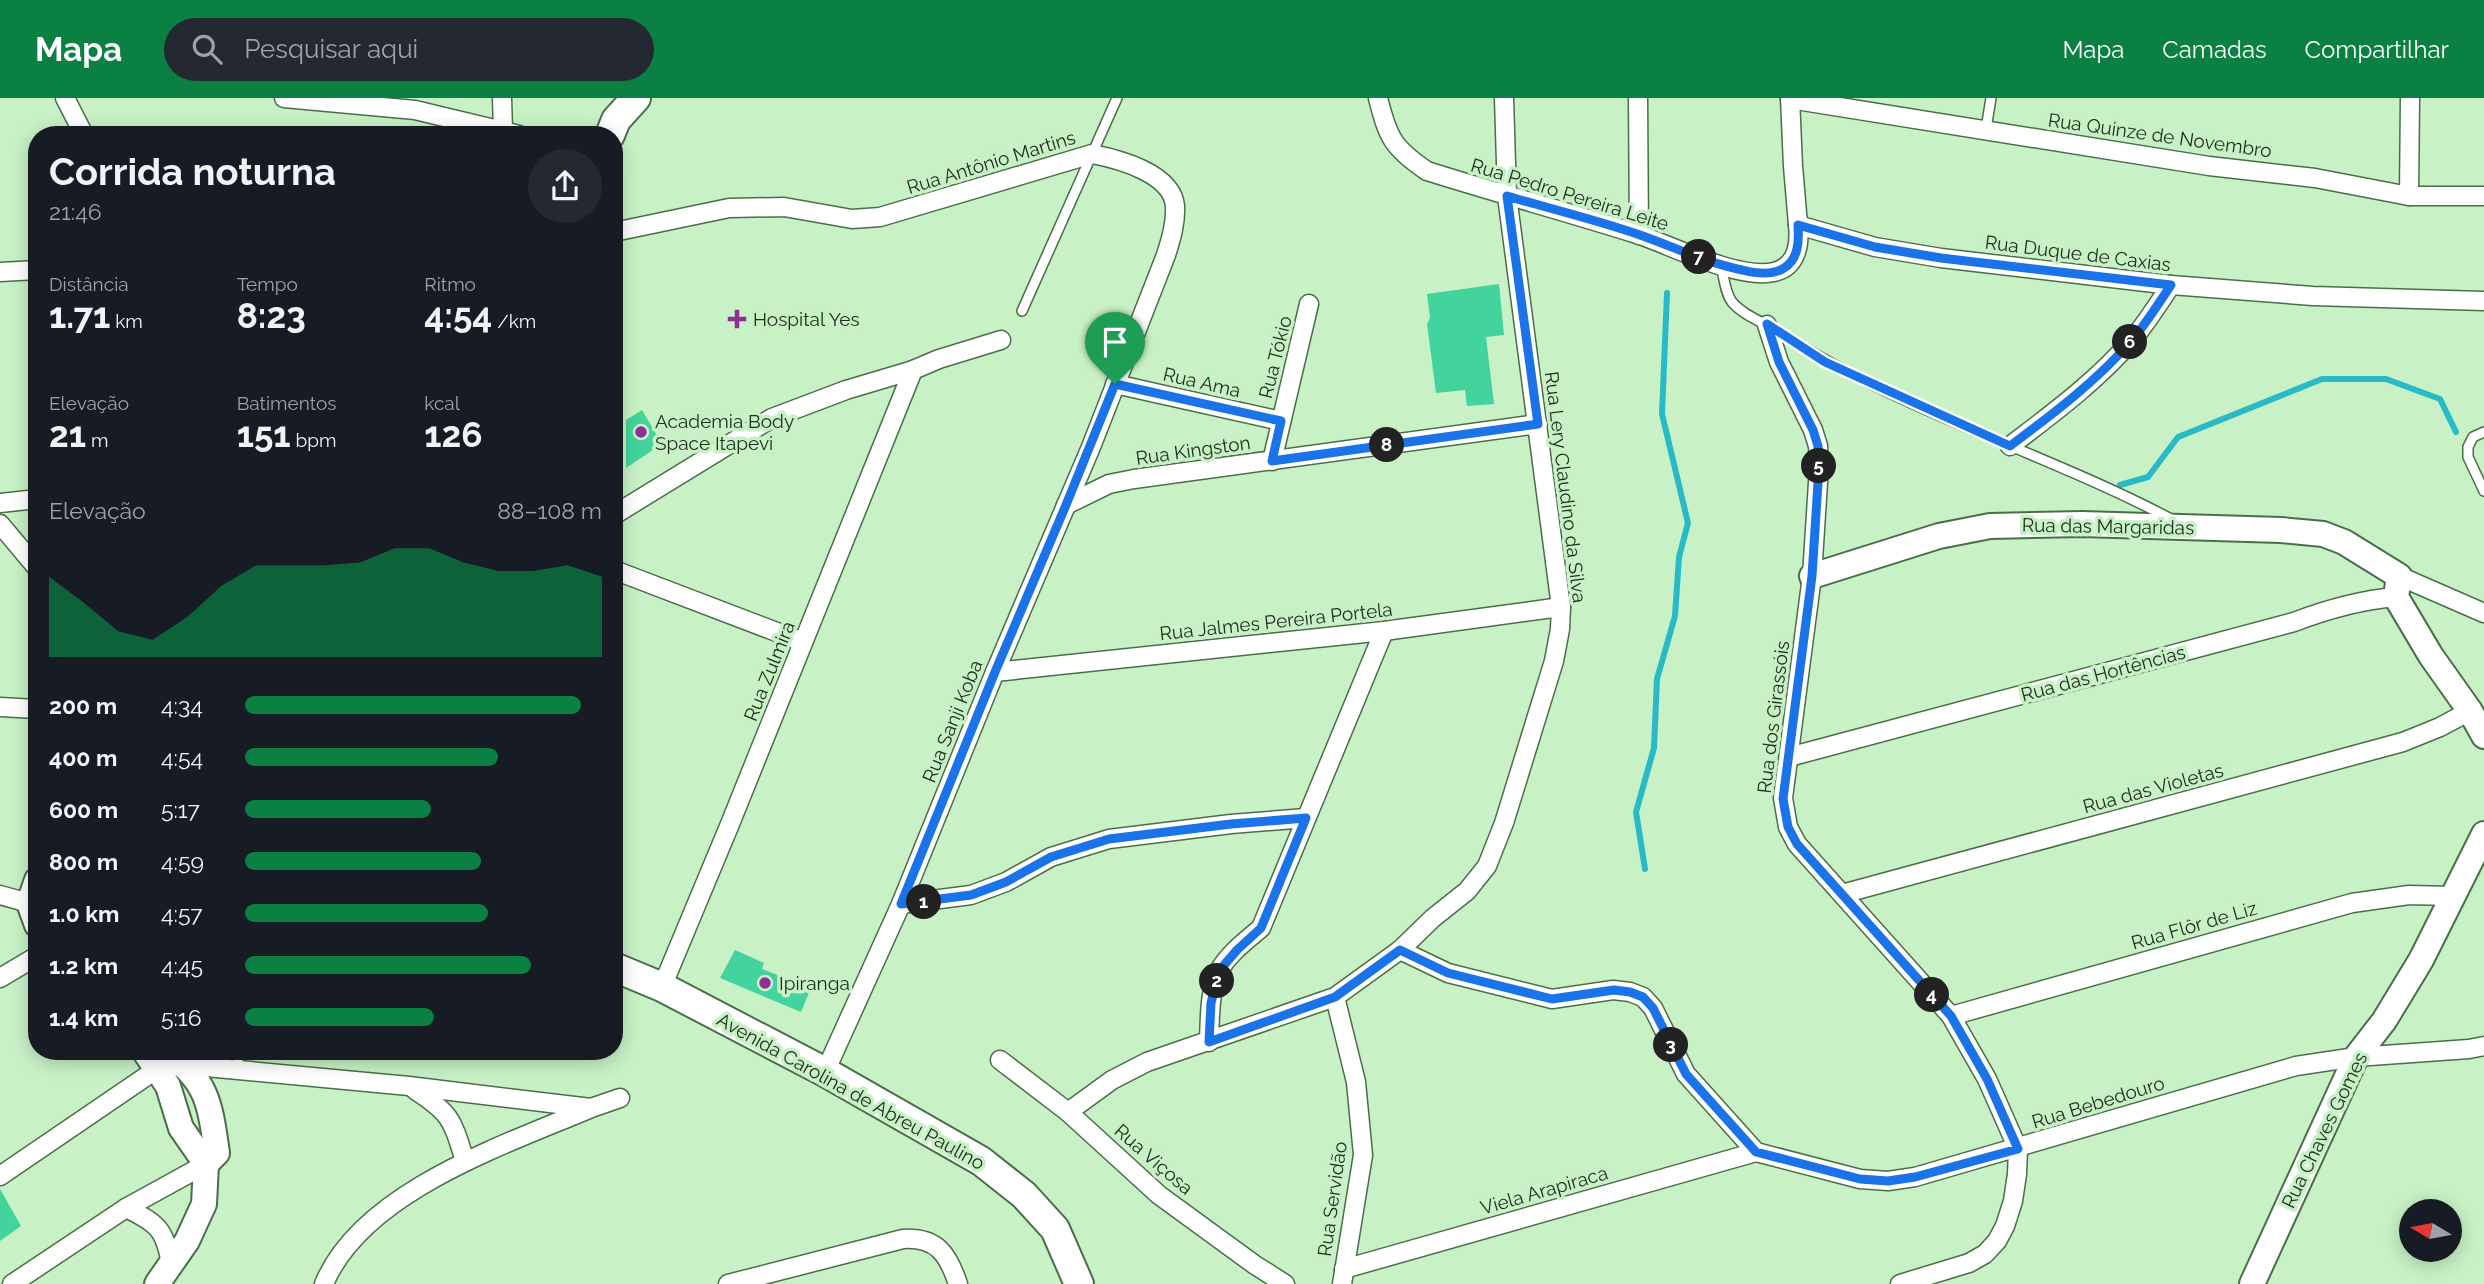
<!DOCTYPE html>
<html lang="pt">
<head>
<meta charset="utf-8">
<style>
	body { margin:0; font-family:Raleway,sans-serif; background:#242831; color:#f1f3f6; height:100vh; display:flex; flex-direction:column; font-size:26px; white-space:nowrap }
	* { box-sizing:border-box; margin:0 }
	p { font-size:23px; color:#9ea1a6 }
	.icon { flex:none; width:38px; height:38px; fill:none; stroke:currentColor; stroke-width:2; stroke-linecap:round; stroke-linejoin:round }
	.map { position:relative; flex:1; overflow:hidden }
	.panel { position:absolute; left:28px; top:28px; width:595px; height:934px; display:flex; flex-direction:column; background:#171b24; border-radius:28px; box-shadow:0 4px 18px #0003 }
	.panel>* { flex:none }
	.needle { width:46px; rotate:280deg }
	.controls { position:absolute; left:2399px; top:1101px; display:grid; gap:14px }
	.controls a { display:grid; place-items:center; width:63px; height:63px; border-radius:50%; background:#171b24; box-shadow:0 4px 18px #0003; font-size:35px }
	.pin { position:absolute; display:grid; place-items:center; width:60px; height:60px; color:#fff; margin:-72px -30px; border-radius:50% 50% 50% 0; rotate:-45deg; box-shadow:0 0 7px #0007 }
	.pin .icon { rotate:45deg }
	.km { position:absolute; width:35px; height:35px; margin:-18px; border-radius:50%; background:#222; color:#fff; font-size:19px; line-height:35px; text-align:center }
	.round { display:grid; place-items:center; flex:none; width:74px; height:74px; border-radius:37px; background:#242831 }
	.head { display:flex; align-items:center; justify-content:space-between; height:119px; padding:0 21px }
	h1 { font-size:38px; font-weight:700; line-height:52px }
	.metrics { display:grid; grid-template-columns:repeat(3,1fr); gap:10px; height:119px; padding:7px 21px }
	.metrics div { display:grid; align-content:center }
	.metrics b { font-size:35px; font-weight:700 }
	.metrics small { font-size:19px; font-weight:400 }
	.metrics p { font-size:19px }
	.chart { height:196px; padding:14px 21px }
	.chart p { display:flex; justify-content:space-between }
	.chart svg { width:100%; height:126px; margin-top:7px; fill:#0b8043; opacity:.7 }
	ul { padding:0 21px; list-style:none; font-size:23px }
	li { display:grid; grid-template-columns:112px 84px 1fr; align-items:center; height:52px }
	li i { height:18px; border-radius:9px; background:#0b8043 }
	header { display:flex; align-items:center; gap:42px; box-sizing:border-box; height:98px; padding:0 35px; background:#0b8043; color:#fff }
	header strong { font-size:33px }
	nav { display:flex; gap:38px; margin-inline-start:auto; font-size:24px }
	.search { width:490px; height:63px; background:#242831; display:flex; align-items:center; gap:18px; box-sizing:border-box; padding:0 24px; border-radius:38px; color:#9ea1a6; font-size:26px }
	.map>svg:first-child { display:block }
</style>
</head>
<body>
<header>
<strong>Mapa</strong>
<div class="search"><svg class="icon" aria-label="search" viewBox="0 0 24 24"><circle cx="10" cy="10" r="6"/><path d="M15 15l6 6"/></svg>Pesquisar aqui</div>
<nav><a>Mapa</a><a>Camadas</a><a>Compartilhar</a></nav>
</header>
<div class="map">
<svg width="2484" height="1186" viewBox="0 0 2484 1186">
	<rect width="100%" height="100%" fill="#c8f1c6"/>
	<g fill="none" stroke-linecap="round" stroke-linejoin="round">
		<g stroke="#28bbc7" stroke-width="6">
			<polyline points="2120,387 2148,379 2178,339 2322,281 2386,281 2440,301 2456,334"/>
			<polyline points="1645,771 1636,714 1654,650 1657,581 1675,518 1679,459 1688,425 1662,316 1667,195"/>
		</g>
	</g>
	<g fill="#43d39d">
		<polygon points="1499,186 1504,237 1486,239 1494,306 1467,308 1465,292 1436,295 1427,226 1430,220 1427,196"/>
		<polygon points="642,312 662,346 626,370 626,322"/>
		<polygon points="735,852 764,865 762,871 811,890 801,914 720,880"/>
		<polygon points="0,1091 21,1128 0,1143"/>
	</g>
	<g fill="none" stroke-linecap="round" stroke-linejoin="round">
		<g stroke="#4a6e49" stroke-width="12">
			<g id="lane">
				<polyline points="1986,31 1991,0"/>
				<path d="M1721,168C1724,179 1725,195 1732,204C1744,218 1765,225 1781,235C1902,314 2044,354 2171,421"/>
				<polyline points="1022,213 1117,0"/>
				<polyline points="2484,334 2473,339 2468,349 2468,359 2484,393"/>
				<polyline points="236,971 240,954"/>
			</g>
		</g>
		<g stroke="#4a6e49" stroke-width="21">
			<g id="street">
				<polyline points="65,0 84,37"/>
				<polyline points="284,0 415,12 519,37"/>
				<polyline points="502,0 503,32"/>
				<path d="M1378,0C1388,40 1393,50 1427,73C1497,95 1567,114 1637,136C1673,148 1738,182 1774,174C1797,169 1800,146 1798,127"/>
				<polyline points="1638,0 1639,137"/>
				<polyline points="1790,0 1793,68 1798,127 1875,149 1941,160 2171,187 2313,198 2484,203"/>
				<polyline points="1790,1 2209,68 2315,80 2409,98 2484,98"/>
				<polyline points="2409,98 2410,0"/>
				<path d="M614,134L729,110L784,109L852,121L880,119L1092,56C1118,61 1172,75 1175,108C1176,125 1171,141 1166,157L1091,349L995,574L901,806L825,974"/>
				<polyline points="0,174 37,172"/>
				<polyline points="1767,227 1779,264 1813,332 1818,348 1819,369 1812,478 1783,700 1788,729 1797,746 1951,918 1987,981 2018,1051 2017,1076 2013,1103 2005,1128 1997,1143 1985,1156 1969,1165 1900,1186"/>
				<polyline points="1115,286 1281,323"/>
				<path d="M2010,348C2052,316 2098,282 2133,241C2147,224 2159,205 2171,187"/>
				<polyline points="1272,363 1309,206"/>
				<polyline points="0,405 37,401"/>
				<polyline points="1066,407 1109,386 1134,381 1538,326"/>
				<polyline points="614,417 772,320 846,292 913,272 939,261 1001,242"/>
				<polyline points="0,426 37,470"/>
				<polyline points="614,472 803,544"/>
				<polyline points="2399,478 2484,515"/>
				<polyline points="995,574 1384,533 1561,509"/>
				<polyline points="0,609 37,611"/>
				<path d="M1789,659L2294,524C2328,511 2360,502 2396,499"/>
				<polyline points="1842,796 2403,644 2440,629 2470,613"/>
				<polyline points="0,797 29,805"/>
				<polyline points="901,806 971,797 1006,784 1051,759 1109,741 1231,726 1306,720"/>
				<polyline points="1400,852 1448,875 1552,901 1613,892 1630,894 1643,899 1653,910 1686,976 1756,1054 1860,1081 1888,1083 1915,1079 2296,968 2356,959 2469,951 2484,948"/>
				<polyline points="0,880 37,858"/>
				<polyline points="662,889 730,726 913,272"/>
				<polyline points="1335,899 1356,984 1363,1057 1342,1186"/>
				<polyline points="1951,918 2352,805 2409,797 2452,798"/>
				<path d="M1209,944C1210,921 1209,894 1219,873C1228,856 1247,842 1261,830L1384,533"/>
				<polyline points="1000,962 1068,1014 1159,1097 1255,1167 1285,1186"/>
				<path d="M415,992C452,1016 452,1022 465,1063"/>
				<polyline points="1068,1014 1112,982 1147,964 1335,899 1400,852 1433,820 1467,793 1487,768 1504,725 1554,563 1560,531 1561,509 1507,98 1504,0"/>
				<polyline points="0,1078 157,971 185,967 409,988 591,1010 620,1000"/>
				<path d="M126,1110C157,1125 165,1131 171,1166"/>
				<polyline points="1344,1171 1756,1054"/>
				<polyline points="12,1186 126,1110 206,1066"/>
				<path d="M324,1186C362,1094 504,1047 589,1011"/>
				<path d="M728,1186L903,1141C937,1139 948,1156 958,1186"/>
			</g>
		</g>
		<g stroke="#4a6e49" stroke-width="28">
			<g id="secondary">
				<polyline points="1812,478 1939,438 1990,428 2082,426 2281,432 2323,436 2344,444 2399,478 2396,499 2431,558 2470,613 2484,638"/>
				<polyline points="37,782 29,805 37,827"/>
				<polyline points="145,954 168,988 181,1030 206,1066 204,1106 187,1143 157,1186"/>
				<path d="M166,954C208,982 210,1007 217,1055L206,1066"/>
				<polyline points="2252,1186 2356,959 2384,923 2421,862 2484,736"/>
			</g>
		</g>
		<g stroke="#4a6e49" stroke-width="32">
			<g id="primary">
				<polyline points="610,37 616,22 636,0"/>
				<polyline points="614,869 662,889 825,974 981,1063 1024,1097 1055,1131 1079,1186"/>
			</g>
		</g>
		<use href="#lane" stroke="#fff" stroke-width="9"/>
		<use href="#street" stroke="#fff" stroke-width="18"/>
		<use href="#secondary" stroke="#fff" stroke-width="24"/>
		<use href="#primary" stroke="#fff" stroke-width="28"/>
	</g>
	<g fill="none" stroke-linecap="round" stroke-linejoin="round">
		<g stroke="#fff" stroke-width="14">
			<path id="route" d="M1507,98C1551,111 1597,122 1640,137C1674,149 1707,165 1742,172C1754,175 1772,178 1784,170C1799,161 1799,142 1798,127L1875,149L1941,160L2171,187C2159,205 2147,224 2133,241C2098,282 2053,316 2010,348L1825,264L1767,226L1779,264L1813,332L1818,348L1819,369L1812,478L1783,701L1788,729L1797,746L1951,918L1987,981L2018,1051L1915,1079L1888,1083L1860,1081L1756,1054L1686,976L1653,910L1643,899L1630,894L1614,892L1552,901L1448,875L1400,852L1335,899L1209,944L1211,905L1219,873L1237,852L1261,830L1306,720L1231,726L1109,741L1051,759L1006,784L971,797L901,806L995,574L1066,407L1115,286L1281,323L1272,363L1538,326Z"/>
		</g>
		<use href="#route" stroke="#1a73e8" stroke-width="9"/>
	</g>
	<g fill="#8f3099" stroke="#c8f1c6" stroke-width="2.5">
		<path d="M733.5 210.5h7v7h7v7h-7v7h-7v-7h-7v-7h7z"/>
		<circle cx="641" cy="334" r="7"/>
		<circle cx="765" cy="885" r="7"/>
	</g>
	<g text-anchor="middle" stroke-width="7" stroke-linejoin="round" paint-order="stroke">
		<g font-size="19" fill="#203020" stroke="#c8f1c6">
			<text transform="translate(2160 37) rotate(8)" y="7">Rua Quinze de Novembro</text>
			<text transform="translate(991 64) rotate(-17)" y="7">Rua Antônio Martins</text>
			<text transform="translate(1570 96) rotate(17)" y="7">Rua Pedro Pereira Leite</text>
			<text transform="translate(2078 155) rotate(7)" y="7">Rua Duque de Caxias</text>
			<text transform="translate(1275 259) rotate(-76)" y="7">Rua Tókio</text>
			<text transform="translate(1202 284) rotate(13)" y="7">Rua Ama</text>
			<text transform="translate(1193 352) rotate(-8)" y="7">Rua Kingston</text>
			<text transform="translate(1566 389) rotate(83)" y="7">Rua Lery Claudino da Silva</text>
			<text transform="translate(2108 428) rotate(1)" y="7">Rua das Margaridas</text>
			<text transform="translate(1276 523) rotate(-6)" y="7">Rua Jalmes Pereira Portela</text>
			<text transform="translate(769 573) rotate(-68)" y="7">Rua Zulmira</text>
			<text transform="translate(2103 575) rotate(-15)" y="7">Rua das Hortências</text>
			<text transform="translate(1773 619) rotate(-83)" y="7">Rua dos Girassóis</text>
			<text transform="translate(952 623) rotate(-68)" y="7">Rua Sanji Koba</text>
			<text transform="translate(2153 690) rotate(-15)" y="7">Rua das Violetas</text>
			<text transform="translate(2194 827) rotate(-16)" y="7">Rua Flôr de Liz</text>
			<text transform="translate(851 993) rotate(29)" y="7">Avenida Carolina de Abreu Paulino</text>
			<text transform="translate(2098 1004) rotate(-17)" y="7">Rua Bebedouro</text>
			<text transform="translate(2324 1032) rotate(-64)" y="7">Rua Chaves Gomes</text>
			<text transform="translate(1154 1061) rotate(41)" y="7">Rua Viçosa</text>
			<text transform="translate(1544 1092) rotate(-16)" y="7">Viela Arapiraca</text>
			<text transform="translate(1332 1101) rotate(-82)" y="7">Rua Servidão</text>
		</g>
		<g font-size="19" fill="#203020" stroke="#c8f1c6" text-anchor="start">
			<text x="753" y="228">Hospital Yes</text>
			<text x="655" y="330">Academia Body<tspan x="655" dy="22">Space Itapevi</tspan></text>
			<text x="779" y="892">Ipiranga</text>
		</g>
	</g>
</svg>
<div class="controls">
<a><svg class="needle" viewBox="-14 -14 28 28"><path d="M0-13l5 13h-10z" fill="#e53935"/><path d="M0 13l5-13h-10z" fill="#9ea1a6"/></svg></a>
</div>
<div class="pin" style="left:1115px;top:286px;background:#1e9e55"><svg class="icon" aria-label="arrive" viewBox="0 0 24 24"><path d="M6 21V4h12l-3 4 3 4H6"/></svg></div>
<b class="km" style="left:924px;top:804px">1</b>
<b class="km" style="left:1217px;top:883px">2</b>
<b class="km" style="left:1671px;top:947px">3</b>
<b class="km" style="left:1932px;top:897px">4</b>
<b class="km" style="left:1819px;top:368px">5</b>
<b class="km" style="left:2130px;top:244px">6</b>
<b class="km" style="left:1699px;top:159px">7</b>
<b class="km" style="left:1387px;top:347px">8</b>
<section class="panel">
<div class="head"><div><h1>Corrida noturna</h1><p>21:46</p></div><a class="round"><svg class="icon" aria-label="share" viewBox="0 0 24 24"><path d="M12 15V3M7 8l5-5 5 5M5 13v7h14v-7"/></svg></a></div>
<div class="metrics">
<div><p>Distância</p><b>1.71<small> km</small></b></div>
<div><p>Tempo</p><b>8:23</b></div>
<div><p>Ritmo</p><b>4:54<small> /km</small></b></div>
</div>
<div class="metrics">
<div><p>Elevação</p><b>21<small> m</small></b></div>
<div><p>Batimentos</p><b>151<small> bpm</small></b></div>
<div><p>kcal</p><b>126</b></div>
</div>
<div class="chart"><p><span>Elevação</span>88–108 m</p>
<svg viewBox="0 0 160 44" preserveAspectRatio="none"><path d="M0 44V16L10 25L20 35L30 38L40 30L50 19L60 12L70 12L80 12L90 11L100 6L110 6L120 11L130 14L140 14L150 12L160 16V44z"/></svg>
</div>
<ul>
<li><b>200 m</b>4:34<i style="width:94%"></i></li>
<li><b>400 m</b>4:54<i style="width:71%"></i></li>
<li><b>600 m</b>5:17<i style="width:52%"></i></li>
<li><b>800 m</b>4:59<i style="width:66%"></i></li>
<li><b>1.0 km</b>4:57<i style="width:68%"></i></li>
<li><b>1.2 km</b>4:45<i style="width:80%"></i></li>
<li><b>1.4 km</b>5:16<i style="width:53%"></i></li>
</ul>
</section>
</div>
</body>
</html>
